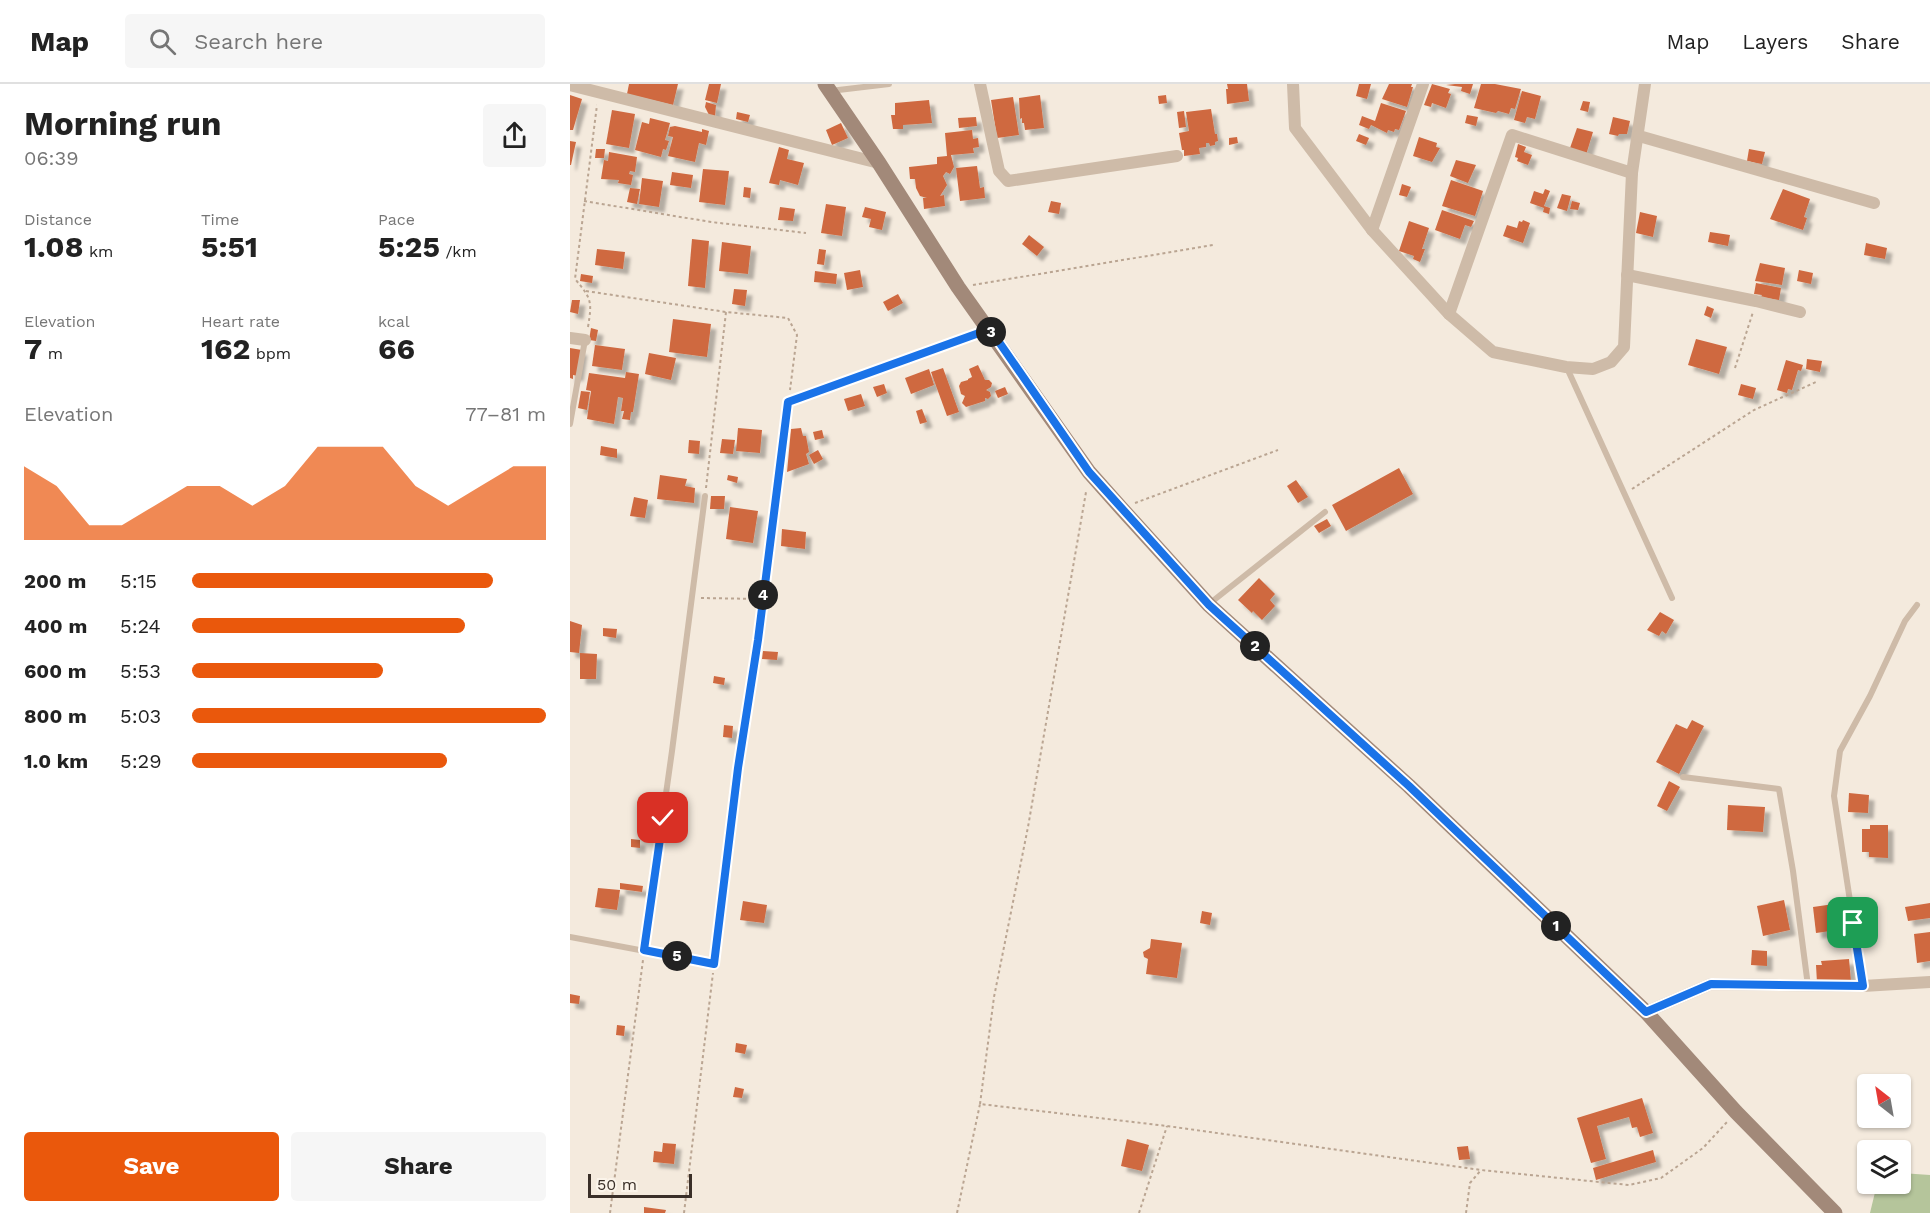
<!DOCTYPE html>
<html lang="en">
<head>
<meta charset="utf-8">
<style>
	body { margin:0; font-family:"Work Sans",sans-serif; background:#f6f6f6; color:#222; height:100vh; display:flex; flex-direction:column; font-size:22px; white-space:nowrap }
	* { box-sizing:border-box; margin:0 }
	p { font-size:20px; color:#767676 }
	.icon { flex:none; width:33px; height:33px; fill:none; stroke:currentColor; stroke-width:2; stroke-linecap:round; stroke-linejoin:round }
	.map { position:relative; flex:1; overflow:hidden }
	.panel { display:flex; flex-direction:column; background:#fff; width:570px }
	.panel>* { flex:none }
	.needle { width:39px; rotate:329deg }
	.tools { position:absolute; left:1287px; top:990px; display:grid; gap:12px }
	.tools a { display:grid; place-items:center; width:54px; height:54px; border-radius:6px; background:#fff; box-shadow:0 2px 4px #0004; font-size:30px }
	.scale { position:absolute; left:18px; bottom:15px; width:104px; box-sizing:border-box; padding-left:6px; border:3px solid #3a2f28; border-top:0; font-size:16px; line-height:21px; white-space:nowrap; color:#3a2f28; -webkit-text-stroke:4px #fbf4ea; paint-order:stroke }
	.pin { position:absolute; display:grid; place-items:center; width:51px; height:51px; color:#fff; margin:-26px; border-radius:12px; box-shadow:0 3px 9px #0006 }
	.km { position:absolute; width:30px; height:30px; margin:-15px; border-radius:50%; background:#222; color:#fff; font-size:16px; line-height:30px; text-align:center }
	.round { display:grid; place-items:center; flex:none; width:63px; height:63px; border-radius:6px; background:#f6f6f6 }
	.overview { display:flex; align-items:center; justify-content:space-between; height:102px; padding:0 24px }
	h1 { font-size:33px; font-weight:700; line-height:45px }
	.stats { display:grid; grid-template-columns:repeat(3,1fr); gap:9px; height:102px; padding:6px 24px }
	.stats div { display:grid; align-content:center }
	.stats b { font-size:30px; font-weight:700 }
	.stats small { font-size:16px; font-weight:400 }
	.stats p { font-size:16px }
	.chart { height:168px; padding:12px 24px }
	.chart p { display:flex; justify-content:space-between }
	.chart svg { width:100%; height:108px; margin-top:6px; fill:#ea580c; opacity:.7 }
	.button { display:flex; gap:12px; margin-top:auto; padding:12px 24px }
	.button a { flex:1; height:69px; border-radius:6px; background:#ea580c; color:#fff; font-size:24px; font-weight:700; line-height:69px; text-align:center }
	.button a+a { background:#f6f6f6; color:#222 }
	ul { padding:0 24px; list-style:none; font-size:20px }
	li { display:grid; grid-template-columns:96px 72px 1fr; align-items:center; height:45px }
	li i { height:15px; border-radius:8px; background:#ea580c }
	header { display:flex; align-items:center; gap:36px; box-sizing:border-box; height:84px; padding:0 30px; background:#fff; border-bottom:2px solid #e0e0e0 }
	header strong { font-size:28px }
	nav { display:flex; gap:33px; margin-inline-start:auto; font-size:21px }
	.search { width:420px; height:54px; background:#f6f6f6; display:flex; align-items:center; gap:15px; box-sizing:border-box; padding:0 21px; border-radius:6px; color:#767676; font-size:22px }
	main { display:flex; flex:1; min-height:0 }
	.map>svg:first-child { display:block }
</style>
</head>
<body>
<header>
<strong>Map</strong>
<div class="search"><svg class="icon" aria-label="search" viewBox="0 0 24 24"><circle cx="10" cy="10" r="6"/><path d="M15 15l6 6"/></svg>Search here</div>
<nav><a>Map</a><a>Layers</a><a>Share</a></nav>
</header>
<main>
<section class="panel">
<div class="overview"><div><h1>Morning run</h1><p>06:39</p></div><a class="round"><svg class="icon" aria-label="share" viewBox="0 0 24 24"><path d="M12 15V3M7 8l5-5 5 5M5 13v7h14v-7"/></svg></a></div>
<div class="stats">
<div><p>Distance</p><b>1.08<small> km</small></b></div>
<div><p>Time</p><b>5:51</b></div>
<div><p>Pace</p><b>5:25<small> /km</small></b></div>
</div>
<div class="stats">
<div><p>Elevation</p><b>7<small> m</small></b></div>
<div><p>Heart rate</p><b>162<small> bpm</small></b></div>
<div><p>kcal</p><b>66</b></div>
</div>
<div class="chart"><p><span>Elevation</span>77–81 m</p>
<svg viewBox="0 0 160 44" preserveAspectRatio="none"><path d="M0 44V14L10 22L20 38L30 38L40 30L50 22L60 22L70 30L80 22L90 6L100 6L110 6L120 22L130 30L140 22L150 14L160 14V44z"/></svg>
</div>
<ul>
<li><b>200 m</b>5:15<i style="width:85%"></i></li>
<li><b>400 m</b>5:24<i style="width:77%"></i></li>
<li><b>600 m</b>5:53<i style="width:54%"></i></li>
<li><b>800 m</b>5:03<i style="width:100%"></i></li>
<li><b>1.0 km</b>5:29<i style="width:72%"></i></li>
</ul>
<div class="button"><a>Save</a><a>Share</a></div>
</section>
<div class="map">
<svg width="1360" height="1129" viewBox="0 0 1360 1129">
	<defs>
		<filter id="shadow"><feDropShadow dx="5.5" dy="5.5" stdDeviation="1.5" flood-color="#0004"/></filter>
	</defs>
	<rect width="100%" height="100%" fill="#f4eadd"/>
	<polygon fill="#b5c59b" points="1331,1089 1360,1091 1360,1129 1300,1129 1307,1100 1330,1100"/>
	<g fill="#cf6940" filter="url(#shadow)">
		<polygon points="59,0 108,0 103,21 57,10"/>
		<polygon points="139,0 151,0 147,19 135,16"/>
		<polygon points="657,0 677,0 679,17 657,20 656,5 658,5"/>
		<polygon points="789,0 801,0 797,15 786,12"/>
		<polygon points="819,0 842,0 841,3 843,3 837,23 812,15"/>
		<polygon points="862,0 880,5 878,9 881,10 876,24 862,19 861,23 854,21"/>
		<polygon points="885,0 903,0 900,10 891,7 892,3 876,1"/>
		<polygon points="911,0 925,0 951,5 945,25 941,24 939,30 928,27 926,29 904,24"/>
		<polygon points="952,7 971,12 965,35 957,33 955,39 944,36"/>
		<polygon points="0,11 12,15 3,46 0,46"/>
		<polygon points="470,11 474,44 455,46 454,39 452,39 452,34 450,35 449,14"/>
		<polygon points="596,11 597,19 589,20 588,12"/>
		<polygon points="443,13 449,51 427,54 421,16"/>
		<polygon points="359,16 362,39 333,41 333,45 323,45 321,31 325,31 325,19"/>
		<polygon points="1013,17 1020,18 1018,28 1010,26"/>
		<polygon points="136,18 146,21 145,32 139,31 135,23"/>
		<polygon points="811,19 836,27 829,46 825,45 824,48 818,46 817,49 801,41 799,45 789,41 792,32 805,37"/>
		<polygon points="641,25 645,50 647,50 648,57 645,58 645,61 640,62 639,59 636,59 636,63 629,64 630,70 614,72 614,66 612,66 609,49 619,47 616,28"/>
		<polygon points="42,26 65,30 59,64 36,60"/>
		<polygon points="614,27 616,43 609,44 607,28"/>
		<polygon points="167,28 180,31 178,38 166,35"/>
		<polygon points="897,31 908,33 906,42 895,39"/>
		<polygon points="406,33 407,42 389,44 388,34"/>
		<polygon points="1043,33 1060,37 1057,50 1049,50 1048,52 1039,50"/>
		<polygon points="80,34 100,39 95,56 99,57 96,66 93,65 91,73 65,66 72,38 79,40"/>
		<polygon points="271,39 278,54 262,61 256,46"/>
		<polygon points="105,42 132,48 132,45 139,47 136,61 129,59 125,78 98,72 103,53 98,52 100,43"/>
		<polygon points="1007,44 1023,48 1016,71 1000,64"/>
		<polygon points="402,46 403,55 408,54 409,63 403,64 404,69 381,71 384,83 380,90 376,88 373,92 377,101 370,112 374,111 375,122 354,125 353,114 357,114 350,112 346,104 345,95 340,95 339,83 367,80 367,73 377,72 375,49"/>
		<polygon points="789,50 799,54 796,61 786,57"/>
		<polygon points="667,53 668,59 659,61 659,54"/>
		<polygon points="849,53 867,59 866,63 870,64 862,78 843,72"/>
		<polygon points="0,57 6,58 1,81 0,81"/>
		<polygon points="948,60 956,63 954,68 962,71 958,81 947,77 948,74 945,73"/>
		<polygon points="209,63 219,66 217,75 234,79 228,101 210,96 209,101 199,99"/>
		<polygon points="26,65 35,65 34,74 25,74"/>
		<polygon points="1179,65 1195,68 1192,80 1177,77"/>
		<polygon points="39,68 67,73 65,88 60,87 59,90 63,91 61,101 48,99 49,96 31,95 34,76 38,77"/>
		<polygon points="886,76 906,81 898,99 880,92"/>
		<polygon points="407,82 410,104 414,103 415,114 390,117 386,84"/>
		<polygon points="133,85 159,87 155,121 129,118"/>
		<polygon points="102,88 123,91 121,104 100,101"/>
		<polygon points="72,94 93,97 89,123 69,120"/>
		<polygon points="881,96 913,107 905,132 872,122"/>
		<polygon points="832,100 841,103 837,113 829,111"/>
		<polygon points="174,103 181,104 180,114 173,113"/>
		<polygon points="60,104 70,105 67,120 57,118"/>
		<polygon points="975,105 980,107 974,122 980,124 979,130 973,128 974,124 960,119 964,107 973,110"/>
		<polygon points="1213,105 1240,115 1234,133 1237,134 1233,146 1200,135"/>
		<polygon points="992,110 1001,112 997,127 987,124"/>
		<polygon points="481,117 491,119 489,130 478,128"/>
		<polygon points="1002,117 1010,119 1008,126 1000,125"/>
		<polygon points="256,120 276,123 272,152 251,149"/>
		<polygon points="210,123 225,125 223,137 208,136"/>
		<polygon points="295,123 316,128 312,146 299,143 301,135 292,133"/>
		<polygon points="872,126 904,137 901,143 895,141 890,155 865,146"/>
		<polygon points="1070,128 1087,132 1083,153 1066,149"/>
		<polygon points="953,136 960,139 953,159 933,152 937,141 947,144 949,137 952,138"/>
		<polygon points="839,137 859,144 852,165 855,165 850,178 843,175 844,172 829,167"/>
		<polygon points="1140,148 1160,151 1158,162 1138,158"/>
		<polygon points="459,151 474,163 467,172 452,160"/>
		<polygon points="122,155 139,157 135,204 118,202"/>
		<polygon points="152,158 181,162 178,190 149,187"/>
		<polygon points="1296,159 1317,164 1315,175 1294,171"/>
		<polygon points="27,165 55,168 53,185 25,181"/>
		<polygon points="249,165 256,166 254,181 247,180"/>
		<polygon points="1190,179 1215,184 1212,201 1185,197"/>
		<polygon points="290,186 293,203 277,206 274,189"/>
		<polygon points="1229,186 1243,189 1241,200 1227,197"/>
		<polygon points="245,187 267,190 266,200 244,198"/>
		<polygon points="11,190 23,192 22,199 10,197"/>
		<polygon points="1186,199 1211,204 1209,216 1191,213 1192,211 1184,210"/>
		<polygon points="164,205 177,206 175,222 162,220"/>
		<polygon points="328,210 333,219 318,227 313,218"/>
		<polygon points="2,216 10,216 8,230 0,228"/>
		<polygon points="1137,222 1144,225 1141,234 1134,231"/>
		<polygon points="103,235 141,240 137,273 99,268"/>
		<polygon points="21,244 28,246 26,257 19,256"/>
		<polygon points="1126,255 1157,263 1149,290 1118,281"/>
		<polygon points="25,261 55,265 52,286 22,282"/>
		<polygon points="0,264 12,266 8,292 3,291 3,295 0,294"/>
		<polygon points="79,269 106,274 101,296 75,290"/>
		<polygon points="1237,275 1252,277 1250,288 1236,285"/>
		<polygon points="1216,276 1233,281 1231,287 1228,286 1222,306 1218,305 1217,309 1207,306"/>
		<polygon points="408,281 415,296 419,296 422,299 421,303 416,306 420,308 421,312 418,315 415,314 415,317 396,323 392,319 395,312 391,310 389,302 391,298 398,296 398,295 402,293 399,285"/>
		<polygon points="373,284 389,328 377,332 361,288"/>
		<polygon points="359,285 364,301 341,310 335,294"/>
		<polygon points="56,288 69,290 63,328 61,328 60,336 52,335 54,327 51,327 53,314 48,313 44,340 17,335 21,307 16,306 19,289 55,294"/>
		<polygon points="314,300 317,309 307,313 303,303"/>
		<polygon points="1171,300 1186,304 1183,315 1168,311"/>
		<polygon points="435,303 438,310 428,314 425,307"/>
		<polygon points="11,307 20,308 17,326 8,324"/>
		<polygon points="291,310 295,322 278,327 274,315"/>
		<polygon points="352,325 357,338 350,340 346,327"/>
		<polygon points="168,344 192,346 190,369 166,367"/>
		<polygon points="231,344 233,352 236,352 239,368 236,370 239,380 217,388 221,345"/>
		<polygon points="252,346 254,354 245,356 243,348"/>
		<polygon points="152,355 165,356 163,370 150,369"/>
		<polygon points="119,356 130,357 129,370 118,369"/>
		<polygon points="31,362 47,365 47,374 30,371"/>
		<polygon points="248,366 253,375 244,380 239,371"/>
		<polygon points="829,384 843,410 776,447 762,421"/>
		<polygon points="90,391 117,395 115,402 125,404 124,419 87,415"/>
		<polygon points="158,391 168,393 167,399 157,396"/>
		<polygon points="726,396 738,413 728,419 717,402"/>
		<polygon points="141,412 155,412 154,425 140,425"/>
		<polygon points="64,413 78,416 75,434 60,432"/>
		<polygon points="160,423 188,427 183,459 156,455"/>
		<polygon points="757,435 761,442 749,449 744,442"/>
		<polygon points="212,445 236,448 235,465 211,462"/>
		<polygon points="689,494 705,510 700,516 705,522 692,536 683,527 682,529 668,516"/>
		<polygon points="1090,528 1104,536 1096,550 1092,547 1089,552 1077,546"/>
		<polygon points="0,537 12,541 9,569 0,568"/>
		<polygon points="33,544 47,545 46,554 33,552"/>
		<polygon points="193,567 208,568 207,576 192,575"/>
		<polygon points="10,569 27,570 26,595 10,595"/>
		<polygon points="144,592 155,594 154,601 143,599"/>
		<polygon points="1122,636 1134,642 1109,690 1086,678 1106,640 1117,645"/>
		<polygon points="154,641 163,642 162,654 153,653"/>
		<polygon points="1099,697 1110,703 1097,727 1087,722"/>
		<polygon points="1279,709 1299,711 1298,729 1278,728"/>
		<polygon points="1158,721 1195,723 1193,748 1157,746"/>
		<polygon points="1300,741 1318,741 1318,774 1299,773 1299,768 1292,768 1292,745 1300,745"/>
		<polygon points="61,755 70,756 70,764 61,763"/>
		<polygon points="50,799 73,802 72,808 50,805"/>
		<polygon points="28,804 50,806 47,826 25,823"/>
		<polygon points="1214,816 1220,846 1193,852 1187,822"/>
		<polygon points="173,817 197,821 194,839 170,836"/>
		<polygon points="1271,819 1275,845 1246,849 1243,823"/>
		<polygon points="1360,819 1360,834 1338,837 1335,823"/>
		<polygon points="632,827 642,829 640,841 630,839"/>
		<polygon points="1360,848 1360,877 1347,879 1344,850"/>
		<polygon points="581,855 612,859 607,894 576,890 578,875 574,873 573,868 580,864"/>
		<polygon points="1182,866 1197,867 1197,882 1181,881"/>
		<polygon points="1279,875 1281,897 1247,899 1246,881 1252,881 1251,877"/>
		<polygon points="0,910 10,912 9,920 0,919"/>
		<polygon points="47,941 55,942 54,952 46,951"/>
		<polygon points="166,959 177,961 175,970 165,968"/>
		<polygon points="165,1003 174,1005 172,1014 163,1013"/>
		<polygon points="1072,1014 1083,1049 1070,1053 1067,1043 1062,1044 1059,1033 1027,1042 1036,1075 1021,1079 1007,1034"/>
		<polygon points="557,1055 579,1061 572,1087 551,1082"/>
		<polygon points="93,1059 106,1060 104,1080 83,1078 84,1067 92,1068"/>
		<polygon points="898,1062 900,1075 889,1076 887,1063"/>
		<polygon points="1083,1066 1086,1078 1026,1096 1023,1084"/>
		<polygon points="74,1123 96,1126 95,1129 74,1129"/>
	</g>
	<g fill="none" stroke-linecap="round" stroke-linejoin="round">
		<g stroke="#baa592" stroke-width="2" stroke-dasharray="3 3" stroke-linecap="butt">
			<polyline points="14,117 141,138 236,149"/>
			<polyline points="403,201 643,161"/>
			<polyline points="16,207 156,228 218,234 227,251 220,306"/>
			<path d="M18,243C22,218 22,215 5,195L27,21"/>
			<polyline points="1165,284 1183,228"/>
			<polyline points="136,404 156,228"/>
			<polyline points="1062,405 1184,326 1246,298"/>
			<polyline points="565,419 708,366"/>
			<polyline points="131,514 191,515"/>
			<polyline points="145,871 168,683 188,556 217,327"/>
			<polyline points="410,1020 424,913 458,743 516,408"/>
			<polyline points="40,1129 73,876"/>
			<polyline points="114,1129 143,889"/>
			<polyline points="387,1129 410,1020 597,1042 911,1086 1059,1101 1091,1094 1133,1064 1157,1038"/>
			<polyline points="569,1129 597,1042"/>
			<polyline points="896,1129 900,1099 911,1086"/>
		</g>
		<g stroke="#cebba8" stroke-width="6">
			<polyline points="260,7 319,0"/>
			<polyline points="997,284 1102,514"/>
			<polyline points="218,318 416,246"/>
			<polyline points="0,340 15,256"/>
			<polyline points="639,520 755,428"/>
			<polyline points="1113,693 1209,705 1223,787 1238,902"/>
			<polyline points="0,853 144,880"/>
			<polyline points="74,866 102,667 135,412"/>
			<polyline points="1293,902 1264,712 1270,667 1300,612 1335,537 1347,521"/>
		</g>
		<g stroke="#cebba8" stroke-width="12">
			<polyline points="410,0 429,87 438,97 607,72"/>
			<polyline points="723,0 725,44 802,146 879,230 923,268 996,283 1023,285 1041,278 1054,263 1062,89 1075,0"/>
			<polyline points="0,1 309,79"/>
			<polyline points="1069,52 1304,119"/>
			<polyline points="802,146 853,0"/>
			<polyline points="1057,191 1186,217 1230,228"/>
			<polyline points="879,230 942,51 1062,89"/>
			<polyline points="0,254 15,256"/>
			<polyline points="1076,928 1141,900 1293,902 1360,898"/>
		</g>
		<polyline stroke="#a28979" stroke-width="15" points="255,0 309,79 388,203 519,388 551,424 639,521 839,702 1076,928 1166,1028 1265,1129"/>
	</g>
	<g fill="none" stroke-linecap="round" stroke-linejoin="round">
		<g stroke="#fff" stroke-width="12">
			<polyline id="route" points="93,734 74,866 144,880 168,684 188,556 218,318 420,245 519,388 639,521 839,702 1076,928 1141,900 1293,902 1283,839"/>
		</g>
		<use href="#route" stroke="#1a73e8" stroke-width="8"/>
	</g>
</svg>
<div class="tools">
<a><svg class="needle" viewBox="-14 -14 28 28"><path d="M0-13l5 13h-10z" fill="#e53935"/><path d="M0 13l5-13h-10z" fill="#767676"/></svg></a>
<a><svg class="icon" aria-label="layers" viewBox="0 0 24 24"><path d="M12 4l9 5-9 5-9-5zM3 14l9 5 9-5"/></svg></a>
</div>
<div class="scale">50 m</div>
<div class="pin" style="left:1283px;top:839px;background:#1e9e55"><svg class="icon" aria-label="arrive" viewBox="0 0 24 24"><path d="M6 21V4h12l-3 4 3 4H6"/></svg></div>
<div class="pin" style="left:93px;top:734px;background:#d93025"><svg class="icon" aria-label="check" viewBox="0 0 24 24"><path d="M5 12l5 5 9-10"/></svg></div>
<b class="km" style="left:986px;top:842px">1</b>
<b class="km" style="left:685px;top:562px">2</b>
<b class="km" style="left:421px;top:248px">3</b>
<b class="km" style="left:193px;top:511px">4</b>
<b class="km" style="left:107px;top:872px">5</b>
</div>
</main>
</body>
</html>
